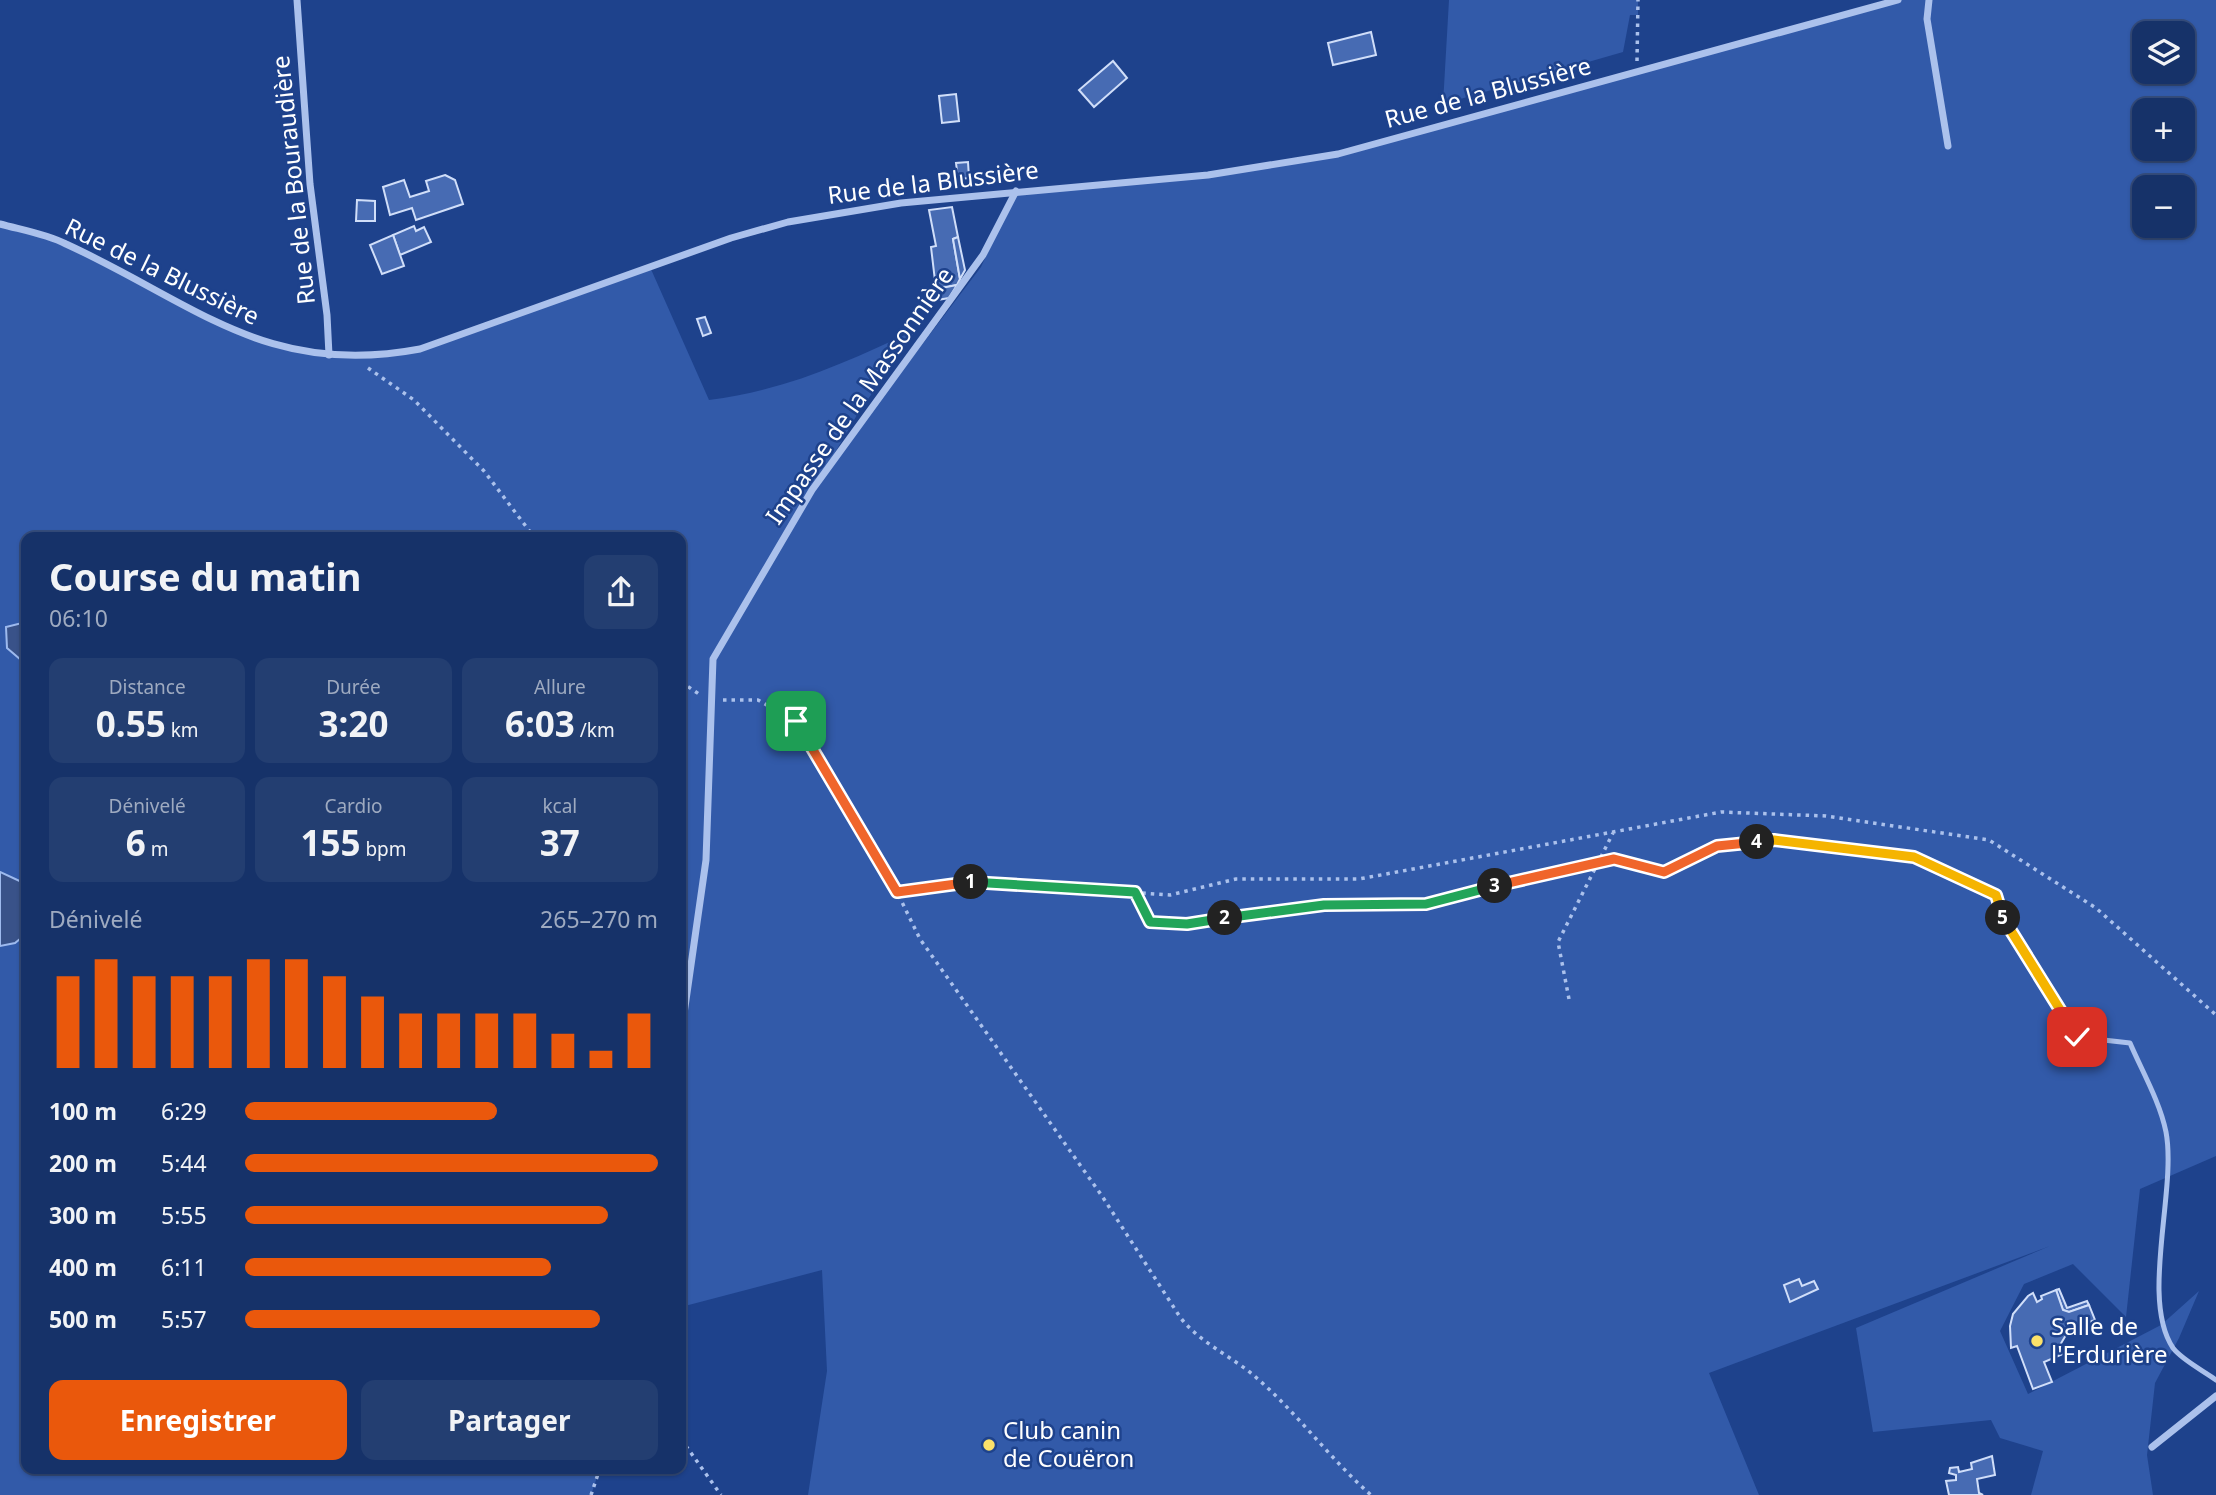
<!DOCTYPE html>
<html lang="fr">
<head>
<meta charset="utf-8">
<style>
	body { margin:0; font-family:"Noto Sans",sans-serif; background:#233e71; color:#f1f3f6; height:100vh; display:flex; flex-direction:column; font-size:26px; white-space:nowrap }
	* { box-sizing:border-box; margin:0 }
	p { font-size:23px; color:#9eaac0 }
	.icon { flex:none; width:38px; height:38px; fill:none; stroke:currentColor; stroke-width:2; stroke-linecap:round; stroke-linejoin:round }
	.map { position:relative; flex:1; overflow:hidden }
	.side { position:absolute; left:21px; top:532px; width:665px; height:942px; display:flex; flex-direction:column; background:#163269; border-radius:14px; box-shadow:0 2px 5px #0004,0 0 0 2px #354d7d }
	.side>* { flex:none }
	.tools { position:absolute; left:2132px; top:21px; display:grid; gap:14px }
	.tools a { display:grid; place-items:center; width:63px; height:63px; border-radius:14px; background:#163269; box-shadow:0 2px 5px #0004,0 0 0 2px #354d7d; font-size:35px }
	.pin { position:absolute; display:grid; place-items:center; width:60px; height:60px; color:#fff; margin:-30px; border-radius:14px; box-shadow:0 4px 10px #0006 }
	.km { position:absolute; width:35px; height:35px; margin:-18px; border-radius:50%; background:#222; color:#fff; font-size:19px; line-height:35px; text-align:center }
	.round { display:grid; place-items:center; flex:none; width:74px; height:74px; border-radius:14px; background:#233e71 }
	.overview { display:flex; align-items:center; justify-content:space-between; height:119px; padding:0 28px }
	h1 { font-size:38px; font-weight:700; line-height:52px }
	.figures { display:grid; grid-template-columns:repeat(3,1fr); gap:10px; height:119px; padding:7px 28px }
	.figures div { display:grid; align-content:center; border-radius:14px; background:#233e71; text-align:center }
	.figures b { font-size:35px; font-weight:700 }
	.figures small { font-size:19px; font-weight:400 }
	.figures p { font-size:19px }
	.chart { height:196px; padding:14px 28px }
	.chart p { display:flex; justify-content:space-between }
	.chart svg { width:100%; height:126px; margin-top:7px; stroke:#ea580c; stroke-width:6 }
	.cta { display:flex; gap:14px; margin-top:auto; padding:14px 28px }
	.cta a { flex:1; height:80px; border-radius:14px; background:#ea580c; color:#fff; font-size:28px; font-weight:700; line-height:80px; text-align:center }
	.cta a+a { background:#233e71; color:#f1f3f6 }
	ul { padding:0 28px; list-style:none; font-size:23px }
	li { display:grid; grid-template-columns:112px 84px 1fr; align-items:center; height:52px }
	li i { height:18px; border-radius:9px; background:#ea580c }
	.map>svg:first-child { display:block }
</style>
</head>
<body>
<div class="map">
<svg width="2216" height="1495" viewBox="0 0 2216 1495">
	<rect width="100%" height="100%" fill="#1e428c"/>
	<g fill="#325aa9" fill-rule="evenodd">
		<polygon points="1449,0 1638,0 1638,15 1630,15 1623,52 1443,104"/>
		<path d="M1898,0H2216V1156L2140,1189L2126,1317L2073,1264L2024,1284L2000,1331L2028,1394L2161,1325L2199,1291L2179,1338L2155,1383L2147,1455L2153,1495H2031L2043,1451L2000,1438L1991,1420L1873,1432L1856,1328L2050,1246L1709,1373L1759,1495H808L827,1371L822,1270L681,1307V537H26V1468H600L591,1495H0V224L63,242L254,339L329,355L420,349L650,267L709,400C788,390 846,362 916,330L857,415L817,483L981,267L1016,191L1126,183L1338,154ZM2144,33H2182V72H2144ZM2144,110H2182V149H2144ZM2144,187H2182V226H2144Z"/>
	</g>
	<g fill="#395289" stroke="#9ebaee" stroke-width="2">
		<polygon points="26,622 26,660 21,660 7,648 6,627"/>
		<polygon points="0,872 26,884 26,934 15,943 0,946"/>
	</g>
	<g fill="#476bb3" stroke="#d0def9" stroke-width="2">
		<polygon points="1371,32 1376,55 1333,65 1328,43"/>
		<polygon points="1113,61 1127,78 1094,107 1079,90"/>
		<polygon points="956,94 959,121 942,123 939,96"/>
		<polygon points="968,162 969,178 958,179 956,163"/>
		<polygon points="445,175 455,180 463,204 416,220 412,208 390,215 383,187 404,180 410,197 429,191 426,181"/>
		<polygon points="357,200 375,201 375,221 356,221"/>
		<polygon points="952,207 958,237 953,239 960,279 957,285 936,289 931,247 936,246 929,210"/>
		<polygon points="414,226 416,231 424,227 431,242 400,255 393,235"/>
		<polygon points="393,235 404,266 382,274 370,245"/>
		<polygon points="958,237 965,270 960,279 953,239"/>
		<polygon points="957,285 949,298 937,300 936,289"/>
		<polygon points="705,317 711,333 703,336 697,319"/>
		<polygon points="1799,1279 1802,1286 1814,1281 1818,1289 1790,1302 1784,1285"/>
		<polygon points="2059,1289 2067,1308 2087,1301 2089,1305 2069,1312 2063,1310 2056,1290"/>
		<polygon points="2056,1290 2063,1310 2069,1312 2089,1305 2095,1320 2064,1331 2066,1335 2060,1345 2063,1354 2044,1362 2052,1382 2033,1389 2017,1346 2011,1348 2010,1326 2013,1314 2028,1296 2033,1293 2037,1302 2042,1299 2041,1296"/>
		<polygon points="1992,1456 1995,1475 1977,1479 1979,1493 1983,1495 1949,1495 1946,1481 1956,1480 1956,1475 1949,1473 1950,1468 1958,1467 1959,1472 1972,1469 1971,1463"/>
	</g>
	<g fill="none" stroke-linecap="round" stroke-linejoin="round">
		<g stroke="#abc1ec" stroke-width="3.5" stroke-dasharray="3.5 5" stroke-linecap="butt">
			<polyline points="1637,61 1638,0"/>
			<polyline points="368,368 414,400 484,471 534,537"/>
			<polyline points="681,682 699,694"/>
			<path d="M723,700H758L795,721L897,892L920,939L1102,1196L1180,1317C1199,1342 1229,1355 1252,1374C1294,1409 1329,1458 1371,1495"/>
			<polyline points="897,892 973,881 1170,895 1236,879 1359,879 1721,812 1826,816 1989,840 2096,908 2216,1015"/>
			<polyline points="1135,892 1150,922 1187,924 1324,905 1426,904 1614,859 1664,872 1717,846 1774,840 1914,857 1996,895 2005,923 2072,1030"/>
			<polyline points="1569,999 1558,942 1613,833"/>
			<polyline points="681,1439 721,1495"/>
			<polyline points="591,1495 600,1468"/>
		</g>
		<path stroke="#abc1ec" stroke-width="5" d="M2077,1037L2130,1043C2142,1071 2160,1102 2166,1132C2177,1190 2140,1299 2173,1348C2182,1360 2204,1371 2216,1380"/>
		<g stroke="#abc1ec" stroke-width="7">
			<polyline points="297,0 310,184 327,315 329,355"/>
			<polyline points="1929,0 1927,19 1948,146"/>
			<path d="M0,224C22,230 46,234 66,244C195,303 266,378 420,349L731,238L788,222L901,203L1208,175L1338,154L1898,0"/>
			<polyline points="681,1035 706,860 713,659 812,490 983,255 1016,191"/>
			<polyline points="2152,1447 2216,1396"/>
		</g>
	</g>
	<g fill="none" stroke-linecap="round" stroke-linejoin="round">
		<g stroke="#fff" stroke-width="14">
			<polyline id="split-1" points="796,721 897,892 971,882"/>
		</g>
		<g stroke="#fff" stroke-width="14">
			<polyline id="split-2" points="971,882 1135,892 1150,922 1187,924 1225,918"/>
		</g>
		<g stroke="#fff" stroke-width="14">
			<polyline id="split-3" points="1225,918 1324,905 1426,904 1495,886"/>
		</g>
		<g stroke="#fff" stroke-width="14">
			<polyline id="split-4" points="1495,886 1614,859 1664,872 1717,846 1757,842"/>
		</g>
		<g stroke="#fff" stroke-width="14">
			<polyline id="split-5" points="1757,842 1774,840 1914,857 1996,895 2003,918"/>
		</g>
		<g stroke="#fff" stroke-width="14">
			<polyline id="split-6" points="2003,918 2077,1037"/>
		</g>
		<use href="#split-1" stroke="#f0652b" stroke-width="9"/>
		<use href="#split-2" stroke="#22a559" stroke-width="9"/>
		<use href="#split-3" stroke="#22a559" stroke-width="9"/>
		<use href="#split-4" stroke="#f0652b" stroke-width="9"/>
		<use href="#split-5" stroke="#f5b400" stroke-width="9"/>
		<use href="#split-6" stroke="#f5b400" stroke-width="9"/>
	</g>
	<g fill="#fbe16a" stroke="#1e428c" stroke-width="2.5">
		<circle cx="2037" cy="1341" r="7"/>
		<circle cx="989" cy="1445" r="7"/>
	</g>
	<g text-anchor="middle" stroke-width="5" stroke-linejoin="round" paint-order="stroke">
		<g font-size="24" fill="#fff" stroke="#1e428c">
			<text transform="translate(1488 93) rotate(-15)" y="8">Rue de la Blussière</text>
			<text transform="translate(294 180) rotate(-96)" y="8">Rue de la Bouraudière</text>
			<text transform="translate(933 183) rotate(-7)" y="8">Rue de la Blussière</text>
			<text transform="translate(162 272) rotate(26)" y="8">Rue de la Blussière</text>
			<text transform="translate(860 396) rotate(-55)" y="8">Impasse de la Massonnière</text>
		</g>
		<g font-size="24" fill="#fff" stroke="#1e428c" text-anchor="start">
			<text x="2051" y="1335">Salle de<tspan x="2051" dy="28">l'Erdurière</tspan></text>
			<text x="1003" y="1439">Club canin<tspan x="1003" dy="28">de Couëron</tspan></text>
		</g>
	</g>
</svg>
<div class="tools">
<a><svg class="icon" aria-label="layers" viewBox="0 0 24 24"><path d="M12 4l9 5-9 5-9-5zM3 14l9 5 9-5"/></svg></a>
<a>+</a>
<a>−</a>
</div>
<div class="pin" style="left:796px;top:721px;background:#1e9e55"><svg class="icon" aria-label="arrive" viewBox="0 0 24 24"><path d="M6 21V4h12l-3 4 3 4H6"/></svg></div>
<div class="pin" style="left:2077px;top:1037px;background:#d93025"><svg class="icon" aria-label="check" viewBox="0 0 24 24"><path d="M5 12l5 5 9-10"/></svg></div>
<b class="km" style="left:971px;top:882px">1</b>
<b class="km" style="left:1225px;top:918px">2</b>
<b class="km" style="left:1495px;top:886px">3</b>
<b class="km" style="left:1757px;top:842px">4</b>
<b class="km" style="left:2003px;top:918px">5</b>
<section class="side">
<div class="overview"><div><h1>Course du matin</h1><p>06:10</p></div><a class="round"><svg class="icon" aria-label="share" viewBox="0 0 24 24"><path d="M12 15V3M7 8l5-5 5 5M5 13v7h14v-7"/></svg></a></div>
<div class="figures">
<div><p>Distance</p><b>0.55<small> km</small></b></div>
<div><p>Durée</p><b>3:20</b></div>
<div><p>Allure</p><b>6:03<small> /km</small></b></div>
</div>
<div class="figures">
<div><p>Dénivelé</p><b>6<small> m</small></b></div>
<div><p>Cardio</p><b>155<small> bpm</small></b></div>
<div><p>kcal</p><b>37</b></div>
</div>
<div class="chart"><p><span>Dénivelé</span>265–270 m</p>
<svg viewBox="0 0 160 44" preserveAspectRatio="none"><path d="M5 44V12M15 44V6M25 44V12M35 44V12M45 44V12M55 44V6M65 44V6M75 44V12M85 44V19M95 44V25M105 44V25M115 44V25M125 44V25M135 44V32M145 44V38M155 44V25"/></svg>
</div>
<ul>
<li><b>100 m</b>6:29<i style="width:61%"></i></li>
<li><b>200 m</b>5:44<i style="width:100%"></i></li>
<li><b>300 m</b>5:55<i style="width:88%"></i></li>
<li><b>400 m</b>6:11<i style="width:74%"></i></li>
<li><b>500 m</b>5:57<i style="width:86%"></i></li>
</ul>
<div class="cta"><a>Enregistrer</a><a>Partager</a></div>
</section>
</div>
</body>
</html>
